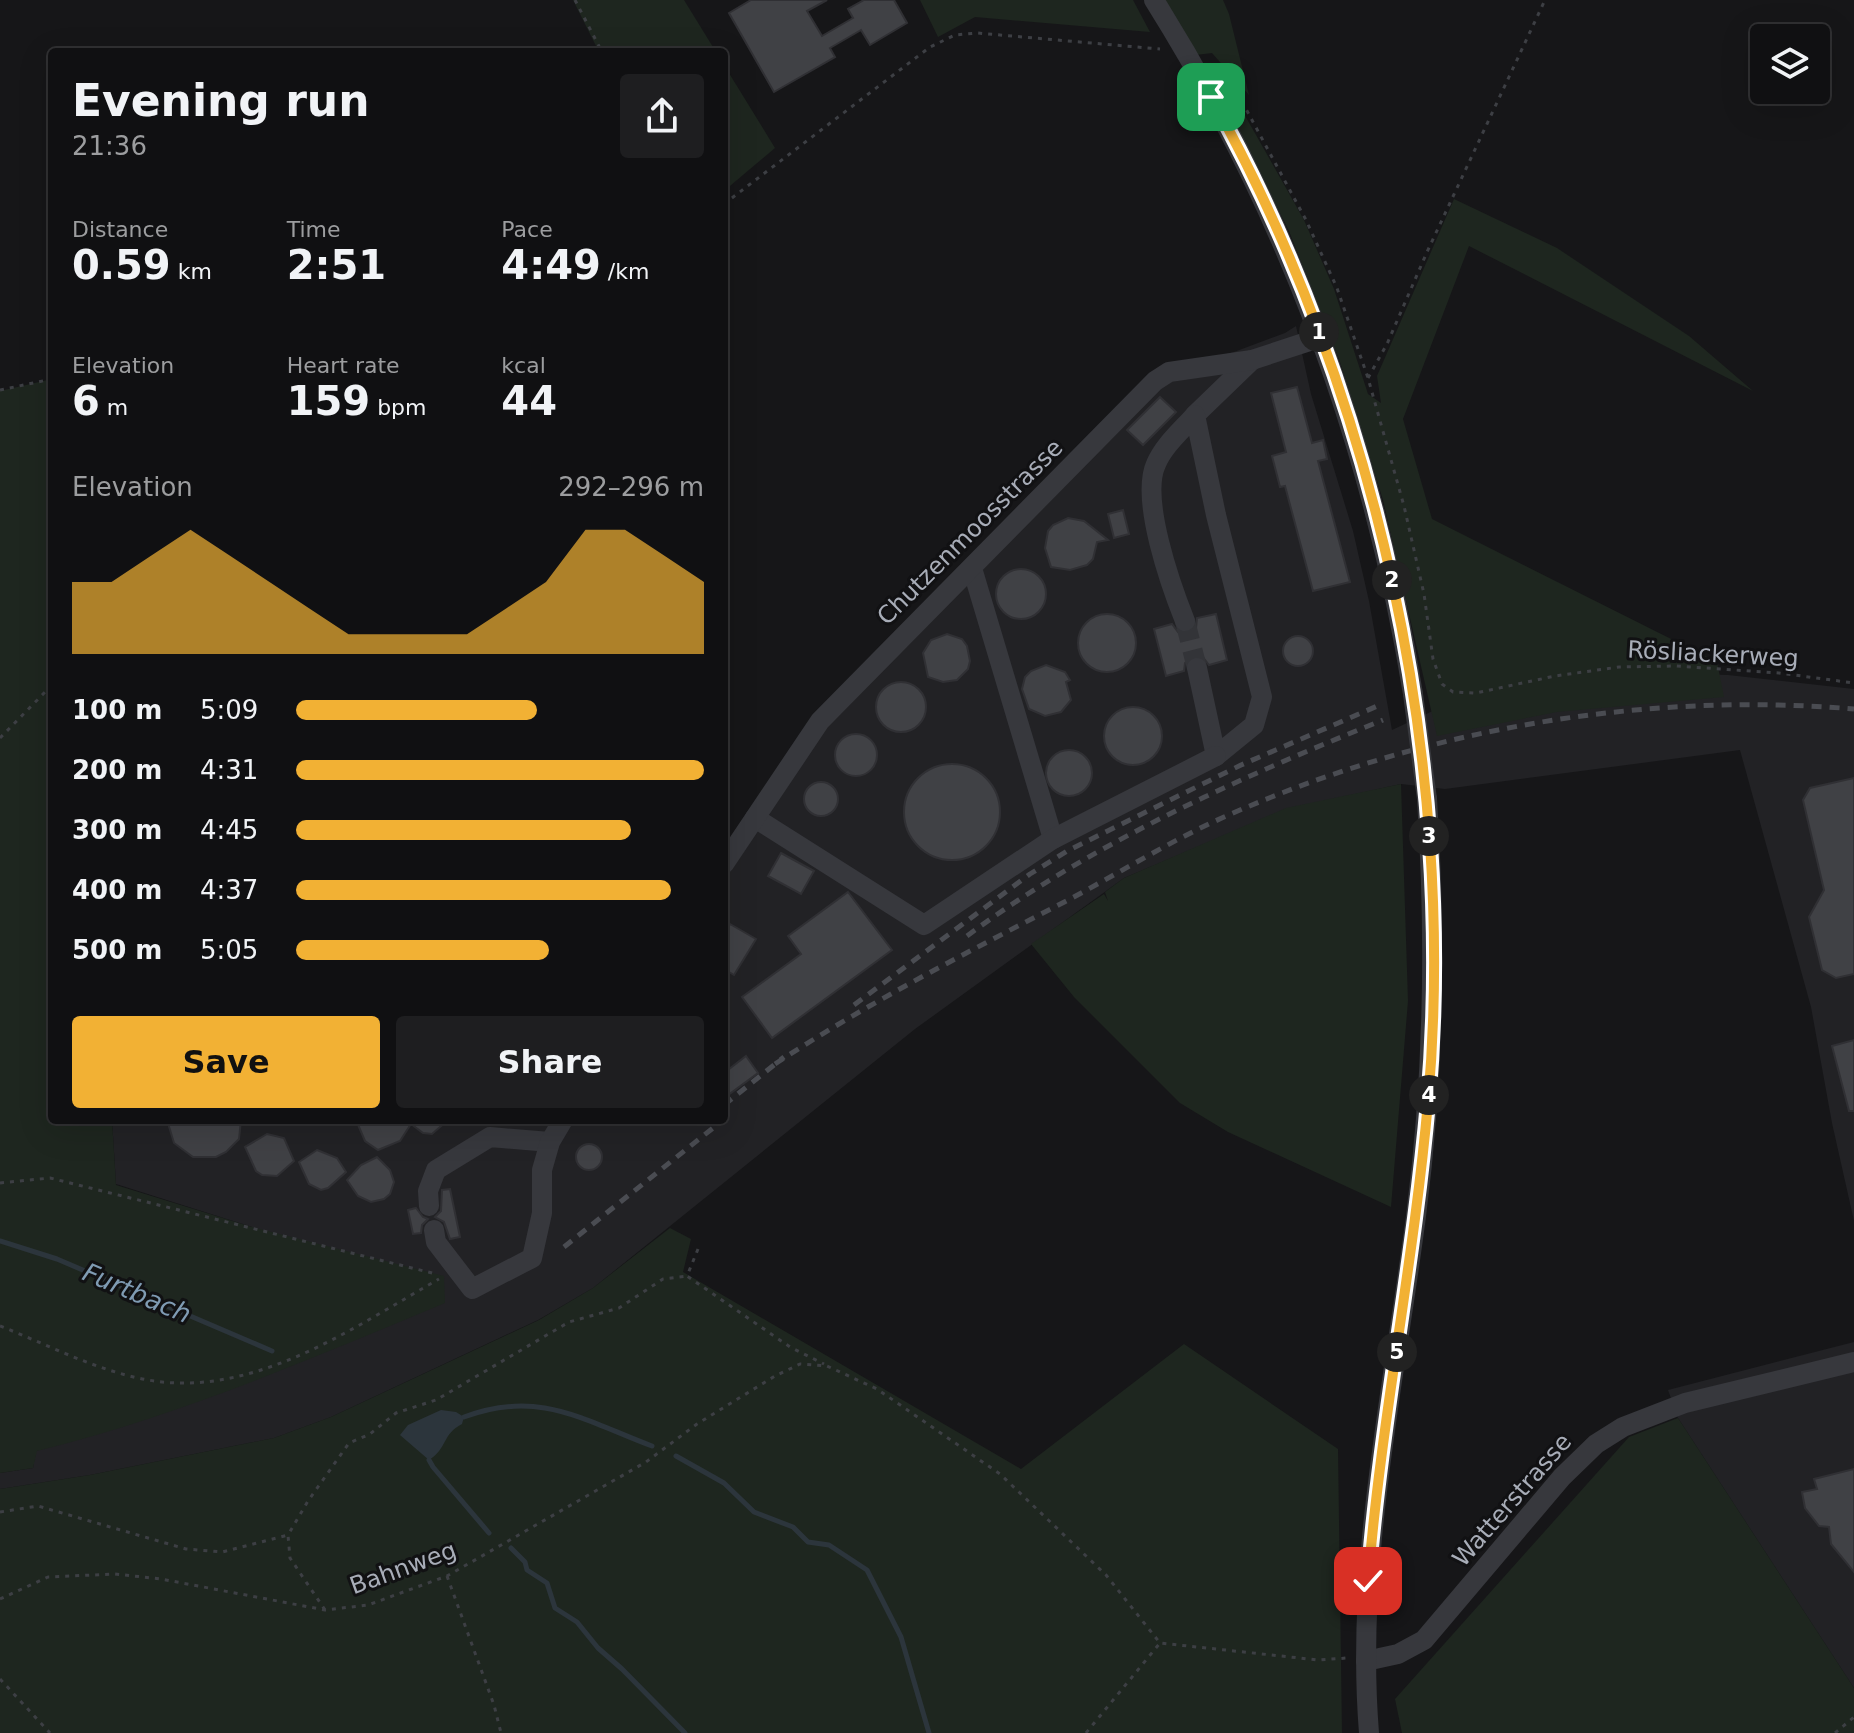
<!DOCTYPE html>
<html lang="en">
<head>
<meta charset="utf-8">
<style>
	body { margin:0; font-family:"DejaVu Sans",sans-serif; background:#1e1e20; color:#f1f3f6; height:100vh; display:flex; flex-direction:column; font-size:30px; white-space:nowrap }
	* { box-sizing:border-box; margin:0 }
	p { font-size:26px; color:#9c9d9f }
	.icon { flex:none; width:44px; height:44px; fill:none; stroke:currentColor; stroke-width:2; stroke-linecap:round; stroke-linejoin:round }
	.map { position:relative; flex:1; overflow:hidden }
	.panel { position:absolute; left:48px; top:48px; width:680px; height:1076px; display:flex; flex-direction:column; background:#101012; border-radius:8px; box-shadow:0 8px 32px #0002,0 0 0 2px #303032 }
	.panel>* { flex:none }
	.buttons { position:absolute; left:1750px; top:24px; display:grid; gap:16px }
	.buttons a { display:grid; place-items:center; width:80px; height:80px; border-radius:8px; background:#101012; box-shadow:0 8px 32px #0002,0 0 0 2px #303032; font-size:40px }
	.pin { position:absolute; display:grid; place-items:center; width:68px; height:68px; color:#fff; margin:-34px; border-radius:16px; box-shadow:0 4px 12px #0006 }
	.km { position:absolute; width:40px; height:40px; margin:-20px; border-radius:50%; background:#222; color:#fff; font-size:22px; line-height:40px; text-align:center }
	.round { display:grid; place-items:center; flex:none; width:84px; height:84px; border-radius:8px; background:#1e1e20 }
	.headline { display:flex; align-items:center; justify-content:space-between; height:136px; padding:0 24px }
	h1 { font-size:44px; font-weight:800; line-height:60px }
	.figures { display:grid; grid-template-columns:repeat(3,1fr); gap:12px; height:136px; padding:8px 24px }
	.figures div { display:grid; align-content:center }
	.figures b { font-size:40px; font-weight:800 }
	.figures small { font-size:22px; font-weight:400 }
	.figures p { font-size:22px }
	.chart { height:224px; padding:16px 24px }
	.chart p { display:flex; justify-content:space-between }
	.chart svg { width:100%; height:144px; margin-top:8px; fill:#f2b134; opacity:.7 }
	.button { display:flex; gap:16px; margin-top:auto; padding:16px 24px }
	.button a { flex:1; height:92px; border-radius:8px; background:#f2b134; color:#111; font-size:32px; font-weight:800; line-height:92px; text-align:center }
	.button a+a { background:#1e1e20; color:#f1f3f6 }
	ul { padding:0 24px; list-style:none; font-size:26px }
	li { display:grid; grid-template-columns:128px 96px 1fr; align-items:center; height:60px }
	li i { height:20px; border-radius:10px; background:#f2b134 }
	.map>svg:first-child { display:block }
</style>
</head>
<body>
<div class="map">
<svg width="1854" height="1733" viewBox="0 0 1854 1733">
	<rect width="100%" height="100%" fill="#161618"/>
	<g fill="#222225">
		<polygon points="1296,326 1311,394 1353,531 1369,601 1392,730 1437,709 1659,673 1728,675 1854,689 1854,1221 1832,1123 1811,1007 1740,750 1445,789 1401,784 1288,809 1124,878 915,1029 593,1288 538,1320 331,1417 274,1438 90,1475 0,1489 0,1473 33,1468 36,1451 60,1443 252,1227 116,1184 112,1120 724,1120 724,856 814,719 1153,373 1234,352 1285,333"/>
		<polygon points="1854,1342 1854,1688 1678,1418 1668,1390"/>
	</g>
	<g fill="#1e261f">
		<polygon points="573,0 684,0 716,52 599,52"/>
		<polygon points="920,0 1133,0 1150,32 975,17 938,37"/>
		<polygon points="1164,0 1223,0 1229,14 1249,95 1212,53 1196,55"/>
		<polygon points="724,65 775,148 724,191"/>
		<polygon points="1223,87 1243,112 1304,220 1334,289 1368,394 1381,403 1377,376 1454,199 1557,248 1689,336 1753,391 1469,246 1403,419 1432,519 1717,662 1724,697 1557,712 1437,736 1383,500 1340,362 1289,231 1218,90"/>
		<path d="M52,379V1120H112L116,1185L252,1227L444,1276L445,1303C310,1359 179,1416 37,1451L33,1468L0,1473V391Z"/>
		<polygon points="1401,784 1408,1001 1391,1207 1228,1132 1180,1103 1074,997 1031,944 1104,894 1108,901 1105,892 1124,878 1286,808"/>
		<polygon points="670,1228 691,1239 683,1272 1021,1469 1184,1344 1338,1449 1342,1733 0,1733 0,1489 90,1475 274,1438 331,1417 539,1320 593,1288"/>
		<polygon points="1678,1418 1854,1688 1854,1733 1402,1733 1395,1699 1629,1437"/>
	</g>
	<path fill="#2c353c" d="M441,1410L456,1412L464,1417L462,1424C442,1434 448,1448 429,1460L400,1435L408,1425Z"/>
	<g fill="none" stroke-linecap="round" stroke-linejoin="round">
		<g stroke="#2c353c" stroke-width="5">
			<polyline points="0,1241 57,1259 272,1351"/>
			<path d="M464,1417C539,1389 583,1420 652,1446"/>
			<polyline points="676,1456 724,1483 754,1512 793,1527 808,1542 829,1545 867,1570 901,1637 929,1733"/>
			<polyline points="429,1460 433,1467 489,1533"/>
			<polyline points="511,1548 525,1562 527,1570 547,1583 555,1608 577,1622 598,1648 622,1669 685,1733"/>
		</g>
	</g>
	<g fill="#404145" stroke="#303034" stroke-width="2">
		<polygon points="751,0 827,0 807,11 822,36 853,18 848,9 864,0 894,0 907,23 870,45 861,30 830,48 835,57 774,92 729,13"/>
		<polygon points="1297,387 1312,443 1323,440 1327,459 1318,461 1350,582 1313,591 1285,486 1280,487 1272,456 1286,452 1271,393"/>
		<polygon points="1160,397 1176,412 1143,445 1127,430"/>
		<polygon points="1123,510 1129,534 1114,538 1108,514"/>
		<polygon points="1068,518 1084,521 1108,540 1097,542 1093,559 1087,565 1070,570 1051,567 1045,548 1048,531 1053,525"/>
		<circle cx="1021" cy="594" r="25"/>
		<circle cx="1107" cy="643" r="29"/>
		<polygon points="1216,614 1227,660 1209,665 1202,656 1194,656 1185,663 1184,671 1166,676 1154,629 1172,624 1178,632 1189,633 1196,628 1197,618"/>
		<polygon points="947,634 962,639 967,646 970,661 968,669 957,680 943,682 928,677 923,653 931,640"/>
		<circle cx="1298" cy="651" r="15"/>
		<polygon points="1046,665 1065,672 1070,680 1066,682 1071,700 1061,712 1045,716 1029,709 1022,689 1025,677 1031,671"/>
		<circle cx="901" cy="707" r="25"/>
		<circle cx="1133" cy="736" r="29"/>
		<circle cx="856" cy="755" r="21"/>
		<circle cx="1069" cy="773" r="23"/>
		<circle cx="952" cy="812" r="48"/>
		<polygon points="1854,778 1854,974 1836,978 1822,970 1809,917 1824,890 1803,800 1810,788"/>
		<circle cx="821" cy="799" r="17"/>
		<polygon points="781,853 814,871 801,894 768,876"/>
		<polygon points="848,892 892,950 772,1038 742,997 801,954 788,936"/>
		<polygon points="730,924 756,939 734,975 724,969 724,935"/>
		<polygon points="1854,1040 1854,1111 1849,1111 1832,1046"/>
		<polygon points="746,1056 758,1073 724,1098 724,1073"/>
		<polygon points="167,1120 241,1120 239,1139 226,1152 216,1157 193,1157 174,1143"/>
		<polygon points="356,1120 448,1120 432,1134 423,1133 411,1124 400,1141 378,1150 365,1141"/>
		<polygon points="267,1134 284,1138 294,1161 277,1176 262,1175 256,1171 245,1147"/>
		<circle cx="589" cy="1157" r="13"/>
		<polygon points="317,1150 337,1158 346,1172 328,1188 321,1190 309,1184 299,1162"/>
		<polygon points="377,1157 390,1170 394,1182 390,1194 384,1199 371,1202 358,1196 347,1180 361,1165"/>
		<polygon points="450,1189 460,1237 450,1239 444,1222 435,1217 441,1211 442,1190"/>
		<polygon points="416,1208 423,1217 428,1219 422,1225 421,1233 413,1234 408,1210"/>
		<polygon points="1854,1469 1854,1572 1831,1544 1829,1527 1819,1526 1805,1508 1802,1492 1817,1489 1814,1479"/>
	</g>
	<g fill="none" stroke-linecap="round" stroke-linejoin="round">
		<polyline stroke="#333438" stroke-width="20" stroke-dasharray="20 10" stroke-linecap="butt" points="1185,621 1197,668"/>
		<g stroke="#3d3f44" stroke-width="3" stroke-dasharray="4 6" stroke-linecap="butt">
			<polyline points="575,0 602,52"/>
			<polyline points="1223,78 1246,109 1306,220 1337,288 1368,378 1404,506 1424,594 1433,659 1442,684 1453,692 1476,693 1555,676 1619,667 1676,666 1779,673 1854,683"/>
			<polyline points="724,204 930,47 955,35 977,33 1160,49"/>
			<polyline points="1368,378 1387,344 1427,252 1545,0"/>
			<polyline points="0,390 52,379"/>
			<polyline points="0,738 52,685"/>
			<polyline points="0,1183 50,1178 436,1274"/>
			<polyline points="698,1249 687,1276 790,1347 824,1364"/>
			<path d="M0,1326C46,1344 89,1367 138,1378C247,1403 349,1330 439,1279"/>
			<polyline points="0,1512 38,1506 186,1549 222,1552 288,1535"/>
			<polyline points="447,1576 494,1705 501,1733"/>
			<polyline points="0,1599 48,1577 115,1574 161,1579 325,1610 368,1605 447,1576 646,1462 697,1424 775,1376 800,1364 827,1366 877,1389 1000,1474 1106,1575 1160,1643 1318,1660 1347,1658"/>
			<polyline points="325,1610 290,1558 288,1535 308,1501 349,1443 370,1434 396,1413 436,1400 569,1322 619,1308 663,1279 687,1276"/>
			<polyline points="0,1679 50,1733"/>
			<polyline points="1086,1733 1160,1643"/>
			<polyline points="1835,1733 1854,1717"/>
		</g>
		<g stroke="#37383d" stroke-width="20">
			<path d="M1154,0C1287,212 1373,447 1413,694"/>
			<polyline points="1195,415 1252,360"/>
			<polyline points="972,568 1053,839"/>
			<path d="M1185,621C1171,586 1140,499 1156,464C1164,445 1182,430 1195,415L1216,515L1262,697L1254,725L1216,756L1197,668"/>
			<polyline points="755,818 924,925 1053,839 1216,756"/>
			<polyline points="724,864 820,721 1155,381 1169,372 1252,360 1322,337"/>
			<polyline points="429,1206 428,1191 436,1170 490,1137 550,1142"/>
			<polyline points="434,1230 436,1242 472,1289 532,1258 542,1213 542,1170 550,1142 563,1120"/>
			<polyline points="1366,1661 1398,1654 1424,1640 1562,1477 1596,1444 1623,1427 1685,1403 1854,1362"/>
			<path d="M1369,1733C1355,1559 1394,1387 1416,1216C1434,1077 1436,939 1427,799"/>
		</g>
		<g stroke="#4a4c52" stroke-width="5" stroke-dasharray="10 8" stroke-linecap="butt">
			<path d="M967,936C1092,843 1239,778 1383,720"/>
			<polyline points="854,1005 1030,874 1067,851 1241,765 1382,704"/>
			<path d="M775,1064C869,1002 970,951 1070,899C1121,872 1170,841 1224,817C1420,730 1640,691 1854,709"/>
			<polyline points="724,1105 784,1057"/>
			<polyline points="564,1247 723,1120"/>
		</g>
		<polyline stroke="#37383d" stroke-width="20" points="1413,694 1427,799"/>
	</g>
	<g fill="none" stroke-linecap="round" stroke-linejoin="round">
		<g stroke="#fff" stroke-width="16">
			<path id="route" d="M1211,97C1376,392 1458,764 1428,1102C1414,1262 1381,1420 1368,1581"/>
		</g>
		<use href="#route" stroke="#f2b134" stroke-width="10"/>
	</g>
	<g text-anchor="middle" stroke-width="6" stroke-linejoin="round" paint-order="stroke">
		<g font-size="24" fill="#a8adb8" stroke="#111113">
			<text transform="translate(970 532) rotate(-45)" y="8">Chutzenmoosstrasse</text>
			<text transform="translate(1713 654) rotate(3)" y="8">Rösliackerweg</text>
			<text transform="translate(1512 1500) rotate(-49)" y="8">Watterstrasse</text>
			<text transform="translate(403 1568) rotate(-20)" y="8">Bahnweg</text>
		</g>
		<g font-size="26" font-style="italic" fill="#7f9bb3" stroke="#111113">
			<text transform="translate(137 1293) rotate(23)" y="9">Furtbach</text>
		</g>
	</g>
</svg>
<div class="buttons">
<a><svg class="icon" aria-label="layers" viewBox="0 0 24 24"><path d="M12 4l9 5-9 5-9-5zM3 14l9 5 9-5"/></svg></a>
</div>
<div class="pin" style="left:1211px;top:97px;background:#1e9e55"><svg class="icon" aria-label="arrive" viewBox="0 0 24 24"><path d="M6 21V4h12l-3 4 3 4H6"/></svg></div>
<div class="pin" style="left:1368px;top:1581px;background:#d93025"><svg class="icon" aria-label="check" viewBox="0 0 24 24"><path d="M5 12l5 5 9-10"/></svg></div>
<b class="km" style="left:1319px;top:332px">1</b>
<b class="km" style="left:1392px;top:580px">2</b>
<b class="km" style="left:1429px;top:836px">3</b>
<b class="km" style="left:1429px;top:1095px">4</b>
<b class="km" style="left:1397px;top:1352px">5</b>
<section class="panel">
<div class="headline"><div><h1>Evening run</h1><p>21:36</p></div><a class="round"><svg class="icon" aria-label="share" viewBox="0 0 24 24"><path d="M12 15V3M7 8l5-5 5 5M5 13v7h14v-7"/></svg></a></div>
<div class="figures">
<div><p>Distance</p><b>0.59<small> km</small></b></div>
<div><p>Time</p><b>2:51</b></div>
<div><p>Pace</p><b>4:49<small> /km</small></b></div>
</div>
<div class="figures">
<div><p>Elevation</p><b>6<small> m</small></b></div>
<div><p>Heart rate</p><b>159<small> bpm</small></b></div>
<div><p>kcal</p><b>44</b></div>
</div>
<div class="chart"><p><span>Elevation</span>292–296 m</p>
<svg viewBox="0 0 160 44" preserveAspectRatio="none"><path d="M0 44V22L10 22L20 14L30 6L40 14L50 22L60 30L70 38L80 38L90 38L100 38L110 30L120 22L130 6L140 6L150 14L160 22V44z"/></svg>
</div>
<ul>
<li><b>100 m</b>5:09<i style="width:59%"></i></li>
<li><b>200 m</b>4:31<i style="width:100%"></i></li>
<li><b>300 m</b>4:45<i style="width:82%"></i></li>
<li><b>400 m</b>4:37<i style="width:92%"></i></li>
<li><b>500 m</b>5:05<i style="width:62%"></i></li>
</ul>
<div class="button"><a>Save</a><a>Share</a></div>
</section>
</div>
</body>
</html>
